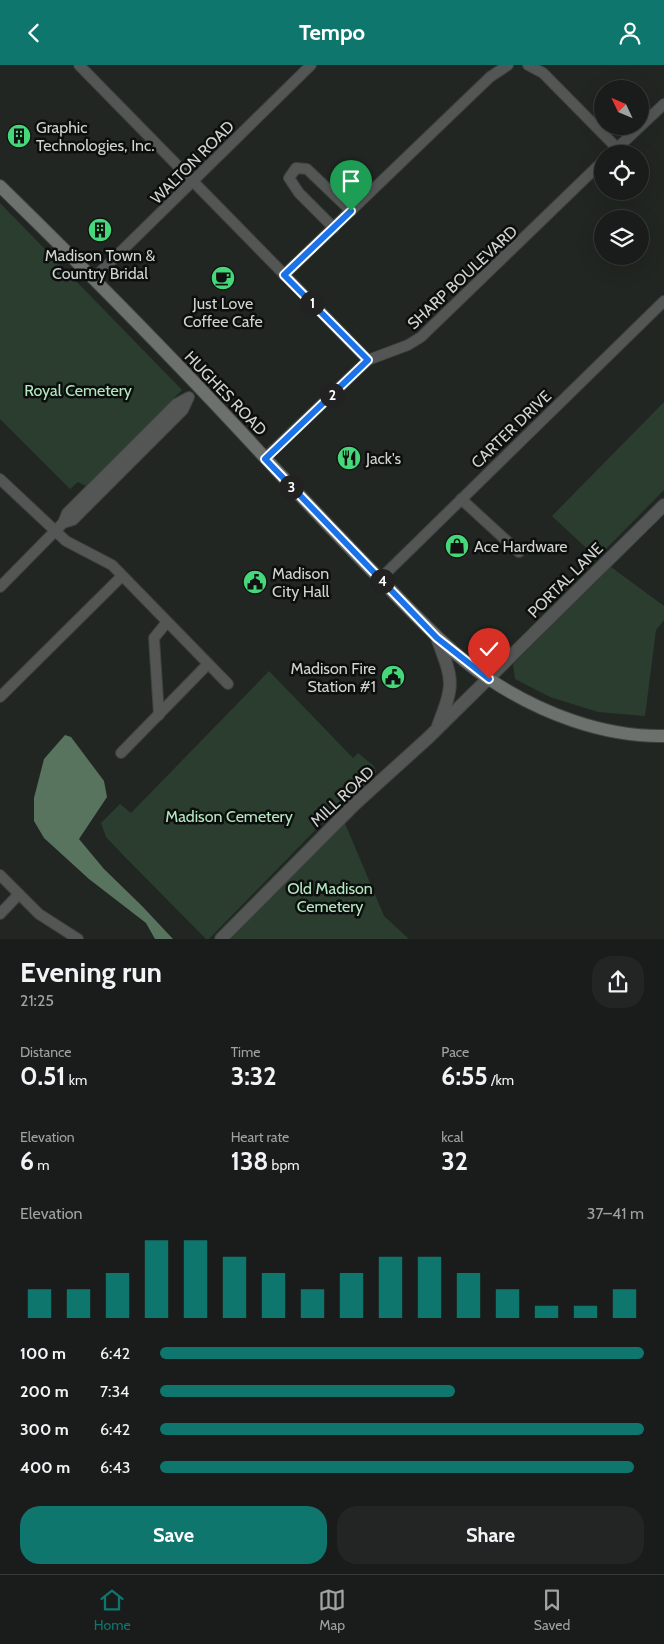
<!DOCTYPE html>
<html lang="en">
<head>
<meta charset="utf-8">
<style>
	body { margin:0; font-family:Cabin,sans-serif; background:#222523; color:#f1f3f6; height:100vh; display:flex; flex-direction:column; font-size:19px; white-space:nowrap }
	* { box-sizing:border-box; margin:0 }
	p { font-size:16px; color:#9fa1a2 }
	.icon { flex:none; width:28px; height:28px; fill:none; stroke:currentColor; stroke-width:2; stroke-linecap:round; stroke-linejoin:round }
	.map { position:relative; height:874px; overflow:hidden }
	.panel { display:flex; flex-direction:column; background:#191c1a; flex:1 }
	.panel>* { flex:none }
	.needle { width:32px; rotate:314deg }
	.buttons { position:absolute; left:594px; top:15px; display:grid; gap:10px }
	.buttons a { display:grid; place-items:center; width:55px; height:55px; border-radius:50%; background:#191c1a; box-shadow:0 5px 20px #0002,0 0 0 1px #373a39; font-size:25px }
	.pin { position:absolute; display:grid; place-items:center; width:42px; height:42px; color:#fff; margin:-51px -21px; border-radius:50% 50% 50% 0; rotate:-45deg; box-shadow:0 0 5px #0007 }
	.pin .icon { rotate:45deg }
	.km { position:absolute; width:25px; height:25px; margin:-12px; border-radius:50%; background:#222; color:#fff; font-size:14px; line-height:25px; text-align:center }
	.round { display:grid; place-items:center; flex:none; width:52px; height:52px; border-radius:20px; background:#222523 }
	.head { display:flex; align-items:center; justify-content:space-between; height:85px; padding:0 20px }
	h1 { font-size:28px; font-weight:700; line-height:38px }
	.figures { display:grid; grid-template-columns:repeat(3,1fr); gap:8px; height:85px; padding:5px 20px }
	.figures div { display:grid; align-content:center }
	.figures b { font-size:25px; font-weight:700 }
	.figures small { font-size:14px; font-weight:400 }
	.figures p { font-size:14px }
	.chart { height:140px; padding:10px 20px }
	.chart p { display:flex; justify-content:space-between }
	.chart svg { width:100%; height:90px; margin-top:5px; stroke:#0f766e; stroke-width:6 }
	.primary-button { display:flex; gap:10px; margin-top:auto; padding:10px 20px }
	.primary-button a { flex:1; height:58px; border-radius:20px; background:#0f766e; color:#fff; font-size:20px; font-weight:700; line-height:58px; text-align:center }
	.primary-button a+a { background:#222523; color:#f1f3f6 }
	ul { padding:0 20px; list-style:none; font-size:16px }
	li { display:grid; grid-template-columns:80px 60px 1fr; align-items:center; height:38px }
	li i { height:12px; border-radius:6px; background:#0f766e }
	header { display:flex; justify-content:space-between; align-items:center; height:65px; padding:0 20px; background:#0f766e; color:#fff; font-size:22px; font-weight:700 }
	.dock { display:flex; justify-content:space-around; align-items:center; height:70px; border-top:1px solid #373a39; background:#191c1a; font-size:14px; color:#9fa1a2 }
	.dock a { display:grid; justify-items:center; gap:2px }
	.dock .selected { color:#0f766e }
	.map>svg:first-child { display:block }
</style>
</head>
<body>
<header><svg class="icon" aria-label="back" viewBox="0 0 24 24"><path d="M15 5l-7 7 7 7"/></svg>Tempo<svg class="icon" aria-label="person" viewBox="0 0 24 24"><circle cx="12" cy="8" r="4"/><path d="M4 21q1-7 8-7t8 7"/></svg></header>
<div class="map">
<svg width="664" height="874" viewBox="0 0 664 874">
	<rect width="100%" height="100%" fill="#212622"/>
	<g fill="#2b3d2f">
		<polygon points="0,138 182,325 86,421 78,417 70,424 0,354"/>
		<polygon points="664,337 664,425 597,493 552,451"/>
		<polygon points="611,502 664,541 664,555 656,565 645,651 598,647 550,632 515,614 513,599"/>
		<polygon points="269,606 353,693 358,688 374,701 376,707 372,713 330,750 209,874 206,874 124,791 106,772 101,758 120,739 131,748"/>
		<polygon points="344,756 384,851 409,874 231,874"/>
	</g>
	<polygon fill="#58745e" points="65,670 71,672 104,716 107,732 79,774 104,804 142,841 173,874 155,874 146,858 89,814 44,773 34,756 34,733 44,694"/>
	<g fill="none" stroke-linecap="round" stroke-linejoin="round">
		<g stroke="#3d423e" stroke-width="12">
			<g id="minor">
				<polyline points="79,0 368,295"/>
				<polyline points="528,0 543,8 617,83"/>
				<polyline points="611,89 664,39"/>
				<polyline points="334,163 299,128 289,113 296,103 307,104 351,146"/>
				<polyline points="284,210 490,12 508,0"/>
				<polyline points="93,214 311,0"/>
				<polyline points="265,393 368,295 408,280 421,272 602,97"/>
				<polyline points="0,414 66,476 112,500 228,619"/>
				<polyline points="461,434 519,487"/>
				<polyline points="380,514 664,236"/>
				<polyline points="0,522 63,458 67,448 176,339 189,332 183,345 73,455 63,458"/>
				<polyline points="0,632 122,511"/>
				<polyline points="159,650 154,573 167,557"/>
				<polyline points="121,688 208,599"/>
				<polyline points="0,810 39,849 78,874"/>
				<polyline points="0,849 19,829"/>
			</g>
		</g>
		<g stroke="#3d423e" stroke-width="14">
			<g id="tertiary">
				<path d="M437,573C453,616 455,617 438,661"/>
				<polyline points="221,874 355,739 428,673 664,440"/>
			</g>
		</g>
		<g stroke="#3d423e" stroke-width="14">
			<path id="secondary" d="M0,121C87,206 174,294 257,384C298,429 339,472 382,516C416,551 449,587 489,614C540,648 603,672 664,671"/>
		</g>
		<use href="#minor" stroke="#535654" stroke-width="10"/>
		<use href="#tertiary" stroke="#535654" stroke-width="12"/>
		<use href="#secondary" stroke="#6d716e" stroke-width="12"/>
	</g>
	<g fill="none" stroke-linecap="round" stroke-linejoin="round">
		<g stroke="#fff" stroke-width="10">
			<polyline id="route" points="351,146 284,210 368,295 265,394 437,573 489,614"/>
		</g>
		<use href="#route" stroke="#1a73e8" stroke-width="6"/>
	</g>
	<defs>
		<g id="building-disc" transform="scale(1.25)"><circle r="9.5" fill="#46d77a" stroke="#0c0f0d"/><path d="M-4-6H4V6H1V3H-1V6H-4ZM-2.5-4.3h1.7v1.8h-1.7ZM.8-4.3h1.7v1.8H.8ZM-2.5-1h1.7V.8h-1.7ZM.8-1h1.7V.8H.8Z" fill="#111"/></g>
		<g id="cafe-disc" transform="scale(1.25)"><circle r="9.5" fill="#46d77a" stroke="#0c0f0d"/><path d="M-5.5-4.5H6V0H3Q3 3.5 0 3.5H-2.5Q-5.5 3.5-5.5 0ZM3-3.2v2h1.7v-2ZM-6 4.5H4V6H-6Z" fill="#111"/></g>
		<g id="restaurant-disc" transform="scale(1.25)"><circle r="9.5" fill="#46d77a" stroke="#0c0f0d"/><path d="M-5-6h1v4h1v-4h1v4h1v-4h1v5L-1.5 .5V6h-2V.5L-5-1ZM5-6V6H3V1.5H1.5Q1.5-4 5-6Z" fill="#111"/></g>
		<g id="shop-disc" transform="scale(1.25)"><circle r="9.5" fill="#46d77a" stroke="#0c0f0d"/><path d="M-5-2.5h2.3a2.7 3.5 0 0 1 5.4 0H5L5.5 6h-11ZM-1.5-2.5h3a1.5 2.3 0 0 0-3 0Z" fill="#111"/></g>
		<g id="civic-disc" transform="scale(1.25)"><circle r="9.5" fill="#46d77a" stroke="#0c0f0d"/><path d="M-.6-6.5H3V-4.5H.6V-3L4-1V1h2V6H-6V1h2V-1L-.6-3ZM-1.2 2.5V6h2.4V2.5Z" fill="#111"/></g>
	</defs>
	<g fill-rule="evenodd">
		<use href="#building-disc" x="19" y="71"/>
		<use href="#building-disc" x="100" y="165"/>
		<use href="#cafe-disc" x="223" y="213"/>
		<use href="#restaurant-disc" x="349" y="393"/>
		<use href="#shop-disc" x="457" y="481"/>
		<use href="#civic-disc" x="255" y="517"/>
		<use href="#civic-disc" x="393" y="612"/>
	</g>
	<g text-anchor="middle" stroke-width="5" stroke-linejoin="round" paint-order="stroke">
		<g font-size="16" fill="#d0d3d0" stroke="#0c0f0d" text-anchor="start">
			<text x="36" y="68">Graphic<tspan x="36" dy="18">Technologies, Inc.</tspan></text>
			<text x="100" y="196" text-anchor="middle">Madison Town &amp;<tspan x="100" dy="18">Country Bridal</tspan></text>
			<text x="223" y="244" text-anchor="middle">Just Love<tspan x="223" dy="18">Coffee Cafe</tspan></text>
			<text x="366" y="399">Jack's</text>
			<text x="474" y="487">Ace Hardware</text>
			<text x="272" y="514">Madison<tspan x="272" dy="18">City Hall</tspan></text>
			<text x="376" y="609" text-anchor="end">Madison Fire<tspan x="376" dy="18">Station #1</tspan></text>
		</g>
		<g font-size="16" fill="#d0d3d0" stroke="#0c0f0d">
			<text transform="translate(192 97) rotate(-45)" y="6">WALTON ROAD</text>
			<text transform="translate(462 212) rotate(-43)" y="6">SHARP BOULEVARD</text>
			<text transform="translate(226 328) rotate(46)" y="6">HUGHES ROAD</text>
			<text transform="translate(511 364) rotate(-44)" y="6">CARTER DRIVE</text>
			<text transform="translate(565 515) rotate(-45)" y="6">PORTAL LANE</text>
			<text transform="translate(342 731) rotate(-43)" y="6">MILL ROAD</text>
		</g>
		<g font-size="16" fill="#b4e8c0" stroke="#0c0f0d">
			<text x="78" y="331">Royal Cemetery</text>
			<text x="229" y="757">Madison Cemetery</text>
			<text x="330" y="829">Old Madison<tspan x="330" dy="18">Cemetery</tspan></text>
		</g>
	</g>
</svg>
<div class="buttons">
<a><svg class="needle" viewBox="-14 -14 28 28"><path d="M0-13l5 13h-10z" fill="#e53935"/><path d="M0 13l5-13h-10z" fill="#9fa1a2"/></svg></a>
<a><svg class="icon" aria-label="locate" viewBox="0 0 24 24"><circle cx="12" cy="12" r="6"/><path d="M12 2v4M12 18v4M2 12h4M18 12h4"/></svg></a>
<a><svg class="icon" aria-label="layers" viewBox="0 0 24 24"><path d="M12 4l9 5-9 5-9-5zM3 14l9 5 9-5"/></svg></a>
</div>
<div class="pin" style="left:351px;top:146px;background:#1e9e55"><svg class="icon" aria-label="arrive" viewBox="0 0 24 24"><path d="M6 21V4h12l-3 4 3 4H6"/></svg></div>
<div class="pin" style="left:489px;top:614px;background:#d93025"><svg class="icon" aria-label="check" viewBox="0 0 24 24"><path d="M5 12l5 5 9-10"/></svg></div>
<b class="km" style="left:312px;top:238px">1</b>
<b class="km" style="left:332px;top:330px">2</b>
<b class="km" style="left:291px;top:422px">3</b>
<b class="km" style="left:382px;top:516px">4</b>
</div>
<section class="panel">
<div class="head"><div><h1>Evening run</h1><p>21:25</p></div><a class="round"><svg class="icon" aria-label="share" viewBox="0 0 24 24"><path d="M12 15V3M7 8l5-5 5 5M5 13v7h14v-7"/></svg></a></div>
<div class="figures">
<div><p>Distance</p><b>0.51<small> km</small></b></div>
<div><p>Time</p><b>3:32</b></div>
<div><p>Pace</p><b>6:55<small> /km</small></b></div>
</div>
<div class="figures">
<div><p>Elevation</p><b>6<small> m</small></b></div>
<div><p>Heart rate</p><b>138<small> bpm</small></b></div>
<div><p>kcal</p><b>32</b></div>
</div>
<div class="chart"><p><span>Elevation</span>37–41 m</p>
<svg viewBox="0 0 160 44" preserveAspectRatio="none"><path d="M5 44V30M15 44V30M25 44V22M35 44V6M45 44V6M55 44V14M65 44V22M75 44V30M85 44V22M95 44V14M105 44V14M115 44V22M125 44V30M135 44V38M145 44V38M155 44V30"/></svg>
</div>
<ul>
<li><b>100 m</b>6:42<i style="width:100%"></i></li>
<li><b>200 m</b>7:34<i style="width:61%"></i></li>
<li><b>300 m</b>6:42<i style="width:100%"></i></li>
<li><b>400 m</b>6:43<i style="width:98%"></i></li>
</ul>
<div class="primary-button"><a>Save</a><a>Share</a></div>
</section>
<nav class="dock">
<a class="selected"><svg class="icon" aria-label="home" viewBox="0 0 24 24"><path d="M3 11l9-7 9 7M6 9v11h12V9"/></svg>Home</a>
<a><svg class="icon" aria-label="map" viewBox="0 0 24 24"><path d="M3 6l6-2 6 2 6-2v14l-6 2-6-2-6 2zM9 4v14M15 6v14"/></svg>Map</a>
<a><svg class="icon" aria-label="saved" viewBox="0 0 24 24"><path d="M7 4h10v16l-5-4-5 4z"/></svg>Saved</a>
</nav>
</body>
</html>
